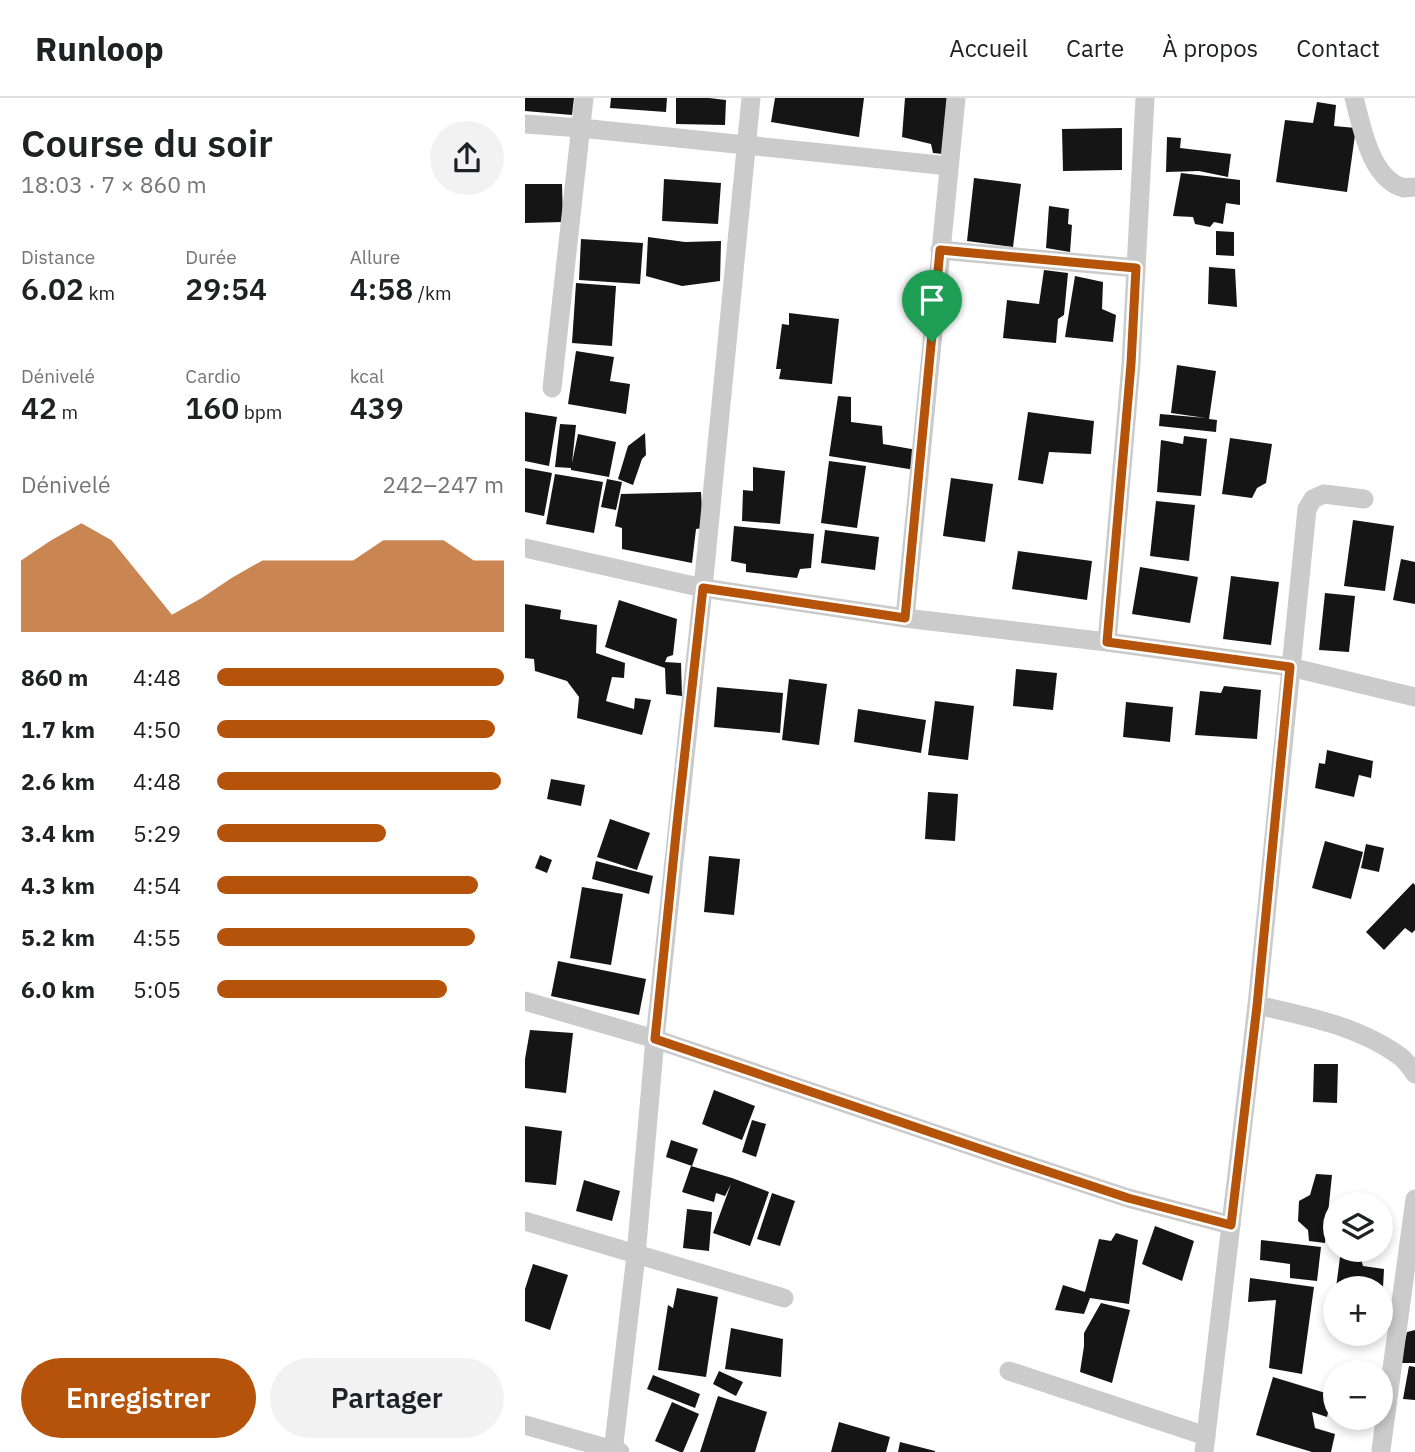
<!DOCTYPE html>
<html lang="fr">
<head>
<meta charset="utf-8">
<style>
	body { margin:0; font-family:"IBM Plex Sans",sans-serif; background:#f2f2f2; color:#202124; height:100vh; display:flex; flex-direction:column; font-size:26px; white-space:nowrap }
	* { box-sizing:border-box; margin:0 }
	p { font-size:23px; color:#757577 }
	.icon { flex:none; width:38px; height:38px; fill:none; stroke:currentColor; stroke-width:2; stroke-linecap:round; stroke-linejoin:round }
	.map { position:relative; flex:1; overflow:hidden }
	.panel { display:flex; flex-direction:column; background:#fff; width:525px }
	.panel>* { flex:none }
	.controls { position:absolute; left:798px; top:1094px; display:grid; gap:14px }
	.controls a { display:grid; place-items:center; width:70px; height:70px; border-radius:50%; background:#fff; box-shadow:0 4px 10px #0003; font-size:35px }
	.pin { position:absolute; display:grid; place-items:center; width:60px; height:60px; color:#fff; margin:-72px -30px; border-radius:50% 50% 50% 0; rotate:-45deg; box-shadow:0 0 7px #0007 }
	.pin .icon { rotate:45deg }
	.round { display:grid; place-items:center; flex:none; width:74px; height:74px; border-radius:37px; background:#f2f2f2 }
	.headline { display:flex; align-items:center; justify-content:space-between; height:119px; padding:0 21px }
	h1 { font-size:38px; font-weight:600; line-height:52px }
	.stats { display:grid; grid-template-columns:repeat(3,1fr); gap:10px; height:119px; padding:7px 21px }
	.stats div { display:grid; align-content:center }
	.stats b { font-size:30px; font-weight:600 }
	.stats small { font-size:19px; font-weight:400 }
	.stats p { font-size:19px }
	.chart { height:196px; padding:14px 21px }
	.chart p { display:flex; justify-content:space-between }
	.chart svg { width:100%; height:126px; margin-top:7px; fill:#b45309; opacity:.7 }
	.primary-button { display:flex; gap:14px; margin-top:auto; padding:14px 21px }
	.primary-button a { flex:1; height:80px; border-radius:42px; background:#b45309; color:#fff; font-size:28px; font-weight:600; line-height:80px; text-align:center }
	.primary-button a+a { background:#f2f2f2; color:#202124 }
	ul { padding:0 21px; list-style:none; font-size:23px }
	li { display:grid; grid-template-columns:112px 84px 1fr; align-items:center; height:52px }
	li i { height:18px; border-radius:9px; background:#b45309 }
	header { display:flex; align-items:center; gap:42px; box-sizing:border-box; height:98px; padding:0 35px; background:#fff; border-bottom:2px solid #e0e0e0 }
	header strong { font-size:33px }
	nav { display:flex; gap:38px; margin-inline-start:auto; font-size:24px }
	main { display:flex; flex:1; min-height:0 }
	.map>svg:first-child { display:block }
</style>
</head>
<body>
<header>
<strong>Runloop</strong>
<nav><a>Accueil</a><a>Carte</a><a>À propos</a><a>Contact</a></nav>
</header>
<main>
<section class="panel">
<div class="headline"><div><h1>Course du soir</h1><p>18:03 · 7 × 860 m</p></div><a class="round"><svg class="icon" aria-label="share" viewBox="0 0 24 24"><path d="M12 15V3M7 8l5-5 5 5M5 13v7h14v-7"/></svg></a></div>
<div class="stats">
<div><p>Distance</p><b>6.02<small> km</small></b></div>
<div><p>Durée</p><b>29:54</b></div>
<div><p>Allure</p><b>4:58<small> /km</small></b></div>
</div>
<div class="stats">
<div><p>Dénivelé</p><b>42<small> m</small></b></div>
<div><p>Cardio</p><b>160<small> bpm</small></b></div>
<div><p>kcal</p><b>439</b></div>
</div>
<div class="chart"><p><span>Dénivelé</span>242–247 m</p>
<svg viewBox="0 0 160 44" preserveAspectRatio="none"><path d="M0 44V19L10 12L20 6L30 12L40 25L50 38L60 32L70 25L80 19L90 19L100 19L110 19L120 12L130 12L140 12L150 19L160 19V44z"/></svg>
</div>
<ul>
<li><b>860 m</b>4:48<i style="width:100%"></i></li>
<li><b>1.7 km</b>4:50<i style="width:97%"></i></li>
<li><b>2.6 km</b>4:48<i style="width:99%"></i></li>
<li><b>3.4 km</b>5:29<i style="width:59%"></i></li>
<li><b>4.3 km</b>4:54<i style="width:91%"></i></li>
<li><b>5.2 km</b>4:55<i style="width:90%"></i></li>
<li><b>6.0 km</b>5:05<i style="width:80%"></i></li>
</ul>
<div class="primary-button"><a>Enregistrer</a><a>Partager</a></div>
</section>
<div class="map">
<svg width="890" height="1354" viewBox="0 0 890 1354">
	<rect width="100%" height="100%" fill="#fff"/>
	<g fill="#151515">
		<polygon points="0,0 49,0 47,17 0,13"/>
		<polygon points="86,0 142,0 141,14 85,10"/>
		<polygon points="151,0 184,0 201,2 200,27 151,26"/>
		<polygon points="250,0 339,0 334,39 246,24"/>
		<polygon points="380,0 425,0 418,56 408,55 406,46 377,39"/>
		<polygon points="792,4 811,7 809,28 831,30 822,94 751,84 760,22 788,25"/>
		<polygon points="597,30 597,72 538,73 537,31"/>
		<polygon points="642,39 656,40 655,50 706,56 703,79 674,73 641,74"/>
		<polygon points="656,75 715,82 715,107 701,105 698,126 689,124 685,129 670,126 668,119 648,118"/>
		<polygon points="449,80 496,86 488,149 442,143"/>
		<polygon points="139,81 196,85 193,126 137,123"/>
		<polygon points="0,86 37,86 38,124 0,125"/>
		<polygon points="524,108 544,111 543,126 547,127 545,154 521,150"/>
		<polygon points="691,133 709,134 709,158 691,157"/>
		<polygon points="123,139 160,144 196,143 195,183 157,188 121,178"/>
		<polygon points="56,141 118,145 115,186 54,182"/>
		<polygon points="684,169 710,171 712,209 683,206"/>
		<polygon points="519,172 543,175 539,217 533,221 531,245 478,240 482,202 514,206"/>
		<polygon points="550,178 578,184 577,211 591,217 588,244 540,239"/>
		<polygon points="51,185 91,188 87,248 47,245"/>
		<polygon points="264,215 314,221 307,286 254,281 256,271 251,271 257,226 264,227"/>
		<polygon points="51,253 89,259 85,283 105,286 101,316 43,306"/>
		<polygon points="652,267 691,273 684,321 692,322 691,334 634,328 635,316 681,320 646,315"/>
		<polygon points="313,298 326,299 326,324 357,328 358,346 392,352 390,372 304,358"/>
		<polygon points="0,314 32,319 24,368 0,363"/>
		<polygon points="503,314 569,323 566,356 524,354 518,386 493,382"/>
		<polygon points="35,326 51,327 47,365 53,336 91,344 84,379 46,372 46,370 30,369"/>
		<polygon points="120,335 121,357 117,361 108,387 93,381 103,348"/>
		<polygon points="659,338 682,341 676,398 632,394 636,342 658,346"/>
		<polygon points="705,340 747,346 741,385 732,390 727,400 697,396"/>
		<polygon points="304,363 341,368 332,430 296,425"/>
		<polygon points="228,369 260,373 255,426 217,423 218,392 228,393"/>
		<polygon points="0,370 27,375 19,418 0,414"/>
		<polygon points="30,376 78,384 69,435 21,426"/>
		<polygon points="426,380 468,386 460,444 418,438"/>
		<polygon points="82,381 97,384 91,412 76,409"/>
		<polygon points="176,394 178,430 171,431 167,465 97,451 97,430 90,428 96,396"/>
		<polygon points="631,403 670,407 664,463 625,458"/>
		<polygon points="828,422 869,428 860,493 819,488"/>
		<polygon points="209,428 289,436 286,470 275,471 272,480 221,474 221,466 206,463"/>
		<polygon points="300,432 354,439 350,472 296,465"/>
		<polygon points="493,453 567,463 562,502 487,491"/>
		<polygon points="876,461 890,464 890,506 868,502"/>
		<polygon points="615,469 673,479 665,525 607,516"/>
		<polygon points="706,478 754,484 746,547 698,541"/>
		<polygon points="800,495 830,498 824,554 794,552"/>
		<polygon points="94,502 152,521 148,557 142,559 140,564 156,565 157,598 141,596 140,570 80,549"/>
		<polygon points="0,506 36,512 35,521 72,527 71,555 100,565 99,580 87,579 81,603 109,611 110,600 126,602 117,637 52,620 54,599 42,583 10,573 9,561 0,560"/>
		<polygon points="491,571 532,575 528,612 488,608"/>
		<polygon points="264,581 302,586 294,647 257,642"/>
		<polygon points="699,588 736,592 732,641 670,637 675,593 696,595"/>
		<polygon points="192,589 258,595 255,635 189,629"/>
		<polygon points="410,603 449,608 443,662 403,657"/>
		<polygon points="601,604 648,609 645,644 598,639"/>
		<polygon points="333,611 401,622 396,655 329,644"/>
		<polygon points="802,652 848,663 846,680 834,677 829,699 790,690 794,665 800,666"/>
		<polygon points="26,681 60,687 56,708 22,701"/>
		<polygon points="403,694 433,696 430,743 400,741"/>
		<polygon points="85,721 125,735 112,772 72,759"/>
		<polygon points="800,743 838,754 826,801 787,790"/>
		<polygon points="841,746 859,750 854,774 836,770"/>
		<polygon points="15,757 27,762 22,775 10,770"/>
		<polygon points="184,758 215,761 209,817 179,814"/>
		<polygon points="71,763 128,778 124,796 67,781"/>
		<polygon points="888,785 890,787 890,832 887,835 880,830 859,852 841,834"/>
		<polygon points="57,789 98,796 86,867 45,860"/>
		<polygon points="33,863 121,881 114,917 26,898"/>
		<polygon points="5,932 48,935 41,995 0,990 0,961"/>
		<polygon points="789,966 813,966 812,1005 788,1004"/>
		<polygon points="189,992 230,1008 217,1042 177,1026"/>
		<polygon points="227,1022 241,1026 231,1059 217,1054"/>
		<polygon points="0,1028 37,1033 31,1087 0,1084"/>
		<polygon points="146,1042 173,1051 167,1068 141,1059"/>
		<polygon points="166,1068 207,1080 244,1094 225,1148 188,1135 206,1086 200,1098 191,1095 189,1104 157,1094"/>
		<polygon points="791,1076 807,1077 800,1145 784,1143 783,1132 773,1123 774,1103 785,1097"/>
		<polygon points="59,1082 95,1093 87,1123 51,1113"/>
		<polygon points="247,1095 270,1103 255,1148 232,1141"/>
		<polygon points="162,1111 187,1114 184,1153 158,1150"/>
		<polygon points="630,1128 669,1143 657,1183 617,1166"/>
		<polygon points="591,1135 613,1142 604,1206 565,1200 559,1216 530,1212 538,1187 560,1194 574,1141 586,1143"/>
		<polygon points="736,1142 796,1149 792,1183 765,1180 765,1166 735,1162"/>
		<polygon points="815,1159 836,1161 838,1168 859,1171 858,1190 811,1190"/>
		<polygon points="8,1166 43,1177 25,1232 0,1223 0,1191"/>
		<polygon points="725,1180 789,1189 777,1276 744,1270 751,1202 723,1204"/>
		<polygon points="152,1190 193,1199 181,1279 133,1272 143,1207 148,1210"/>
		<polygon points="576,1205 605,1212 587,1285 555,1274 559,1248 559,1235"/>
		<polygon points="206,1230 258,1241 256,1279 200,1271"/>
		<polygon points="890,1232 890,1265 875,1265 882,1234"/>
		<polygon points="884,1268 890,1269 890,1302 878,1301"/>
		<polygon points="194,1273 218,1284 211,1298 188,1286"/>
		<polygon points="128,1277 175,1296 170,1310 122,1291"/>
		<polygon points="748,1279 807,1297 802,1319 787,1314 790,1330 810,1336 806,1354 787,1354 731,1337"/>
		<polygon points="193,1298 242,1314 230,1354 175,1354"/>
		<polygon points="147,1304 174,1316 158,1354 155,1354 130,1343"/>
		<polygon points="314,1324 365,1339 361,1354 306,1354"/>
		<polygon points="375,1344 410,1353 410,1354 373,1354"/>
	</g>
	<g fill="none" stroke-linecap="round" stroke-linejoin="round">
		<g stroke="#cbcbcb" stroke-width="19">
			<path d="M829,0C837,28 845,81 879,90C879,90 889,89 890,89"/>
			<polyline points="0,26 56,30 424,68"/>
			<polyline points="415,152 611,170"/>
			<polyline points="27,290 59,0"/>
			<polyline points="0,450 178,490 380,520 582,544 765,569 890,599"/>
			<polyline points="380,520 431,0"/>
			<polyline points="582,544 606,266 620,0"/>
			<polyline points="0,903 130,941 491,1063 603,1100 706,1127"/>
			<path d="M732,907C781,918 834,928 876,959C881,963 886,970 890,976"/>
			<polyline points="0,1123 259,1200"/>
			<polyline points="484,1273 681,1338"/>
			<polyline points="0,1327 95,1354"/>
			<polyline points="856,1352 890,1101"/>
			<polyline points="88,1354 111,1157 130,941 178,490 226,0"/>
			<polyline points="679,1354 732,907 782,411 788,401 799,396 839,401"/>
		</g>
	</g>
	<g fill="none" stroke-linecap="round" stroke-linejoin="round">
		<g stroke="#fff" stroke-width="14">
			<polygon id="route" points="415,152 611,170 606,266 582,544 765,569 732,908 706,1127 603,1100 491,1063 130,941 152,726 178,490 380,520"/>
		</g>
		<use href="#route" stroke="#b45309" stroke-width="9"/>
	</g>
</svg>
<div class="controls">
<a><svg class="icon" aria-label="layers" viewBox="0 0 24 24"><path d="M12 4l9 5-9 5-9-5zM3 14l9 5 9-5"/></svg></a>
<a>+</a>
<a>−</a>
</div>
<div class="pin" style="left:407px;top:244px;background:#1e9e55"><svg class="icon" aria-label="arrive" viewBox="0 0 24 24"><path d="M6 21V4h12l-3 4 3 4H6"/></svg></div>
</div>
</main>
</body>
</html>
